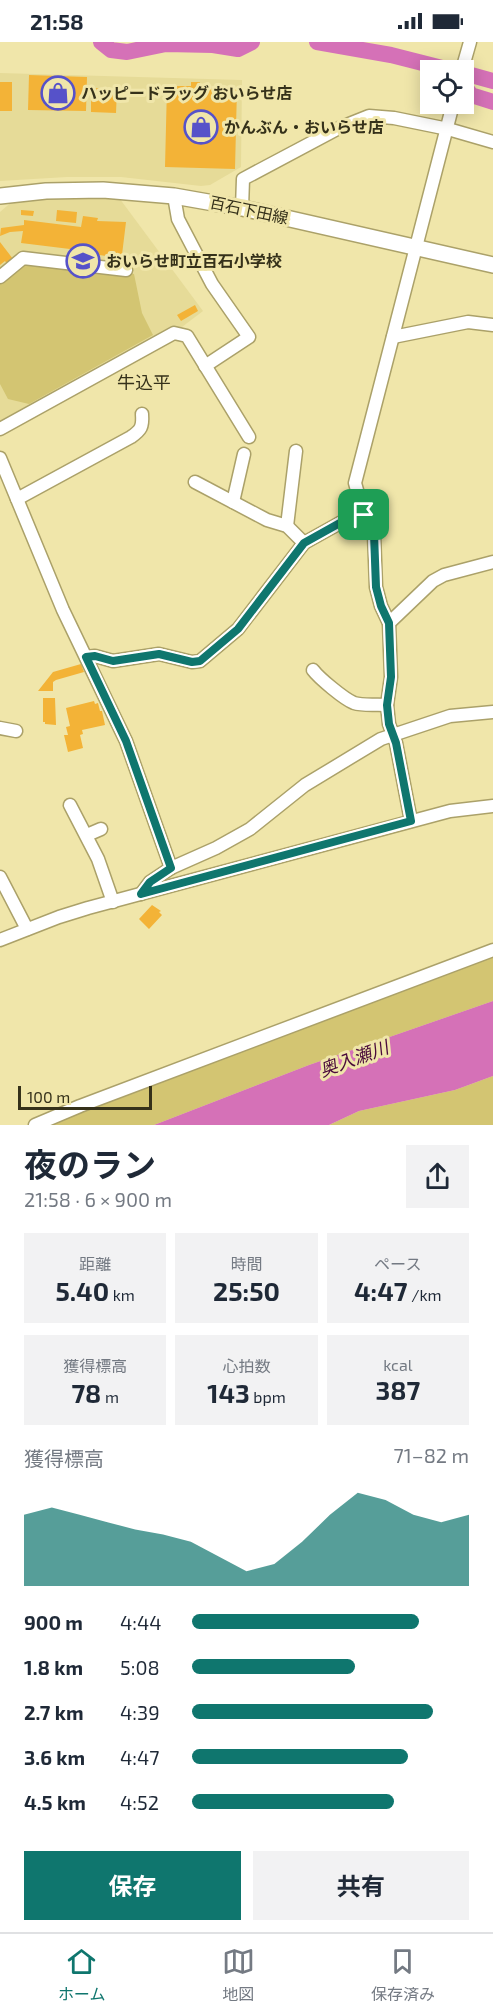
<!DOCTYPE html>
<html lang="ja">
<head>
<meta charset="utf-8">
<style>
	body { margin:0; font-family:"Exo 2","Noto Sans JP",sans-serif; background:#f2f2f3; color:#1f2937; height:100vh; display:flex; flex-direction:column; font-size:22px; white-space:nowrap }
	* { box-sizing:border-box; margin:0 }
	p { font-size:20px; color:#747a83 }
	.icon { flex:none; width:33px; height:33px; fill:none; stroke:currentColor; stroke-width:2; stroke-linecap:round; stroke-linejoin:round }
	.map { position:relative; height:1083px; overflow:hidden }
	.drawer { display:flex; flex-direction:column; background:#fff; flex:1 }
	.drawer>* { flex:none }
	.buttons { position:absolute; left:420px; top:18px; display:grid; gap:12px }
	.buttons a { display:grid; place-items:center; width:54px; height:54px; border-radius:0px; background:#fff; box-shadow:0 3px 15px #0003; font-size:30px }
	.scale { position:absolute; left:18px; bottom:15px; width:134px; box-sizing:border-box; padding-left:6px; border:3px solid #35311a; border-top:0; font-size:16px; line-height:21px; white-space:nowrap; color:#35311a; -webkit-text-stroke:4px #f0e6aa; paint-order:stroke }
	.pin { position:absolute; display:grid; place-items:center; width:51px; height:51px; color:#fff; margin:-26px; border-radius:12px; box-shadow:0 3px 9px #0006 }
	.round { display:grid; place-items:center; flex:none; width:63px; height:63px; border-radius:0px; background:#f2f2f3 }
	.head { display:flex; align-items:center; justify-content:space-between; height:102px; padding:0 24px }
	h1 { font-size:33px; font-weight:700; line-height:45px }
	.metrics { display:grid; grid-template-columns:repeat(3,1fr); gap:9px; height:102px; padding:6px 24px }
	.metrics div { display:grid; align-content:center; border-radius:0px; background:#f2f2f3; text-align:center }
	.metrics b { font-size:26px; font-weight:700 }
	.metrics small { font-size:16px; font-weight:400 }
	.metrics p { font-size:16px }
	.chart { height:168px; padding:12px 24px }
	.chart p { display:flex; justify-content:space-between }
	.chart svg { width:100%; height:108px; margin-top:6px; fill:#0f766e; opacity:.7 }
	.cta { display:flex; gap:12px; margin-top:auto; padding:12px 24px }
	.cta a { flex:1; height:69px; border-radius:0px; background:#0f766e; color:#fff; font-size:24px; font-weight:700; line-height:69px; text-align:center }
	.cta a+a { background:#f2f2f3; color:#1f2937 }
	ul { padding:0 24px; list-style:none; font-size:20px }
	li { display:grid; grid-template-columns:96px 72px 1fr; align-items:center; height:45px }
	li i { height:15px; border-radius:8px; background:#0f766e }
	.status { display:flex; justify-content:space-between; align-items:center; height:42px; padding:0 30px; background:#fff; direction:ltr }
	.status svg { height:16px; fill:currentColor }
	.menu { display:flex; justify-content:space-around; align-items:center; height:84px; border-top:2px solid #e0e1e3; background:#fff; font-size:16px; color:#747a83 }
	.menu a { display:grid; justify-items:center; gap:3px }
	.menu .selected { color:#0f766e }
	.map>svg:first-child { display:block }
</style>
</head>
<body>
<div class="status"><b>21:58</b><svg viewBox="0 0 49 12"><path d="M0 12V9h3v3zM5 12V6h3v6zM10 12V3h3v9zM15 12V0h3v12zM26 1h20v11H26zM47 4h2v5h-2z"/></svg></div>
<div class="map">
<svg width="493" height="1083" viewBox="0 0 493 1083">
	<rect width="100%" height="100%" fill="#f0e6aa"/>
	<g fill="#e6db98">
		<polygon points="0,31 242,38 241,125 210,143 201,144 121,135 67,135 0,139"/>
		<polygon points="114,149 203,269 174,291 0,387 0,170 21,152"/>
	</g>
	<g fill="#d3c572">
		<polygon points="29,219 134,232 142,271 153,293 29,362 8,357 0,342 0,239"/>
		<polygon points="493,913 493,959 309,1023 154,1083 46,1083"/>
		<polygon points="493,1034 493,1083 329,1083 359,1069 455,1048"/>
	</g>
	<polygon fill="#d571b7" points="493,959 493,1034 455,1048 359,1069 329,1083 154,1083 309,1023"/>
	<g fill="none" stroke-linecap="round" stroke-linejoin="round">
		<g stroke="#d571b7" stroke-width="16">
			<polyline points="101,0 111,8 127,10 166,2 213,3 238,7 252,0"/>
			<polyline points="317,0 391,13 450,28"/>
			<polyline points="464,31 493,39"/>
			<polyline points="464,44 471,53 493,60"/>
		</g>
	</g>
	<g fill="#f3b337">
		<polygon points="29,33 87,35 86,69 28,68"/>
		<rect x="0" y="40" width="12" height="29"/>
		<polygon points="191,40 200,40 200,45 237,46 235,127 165,125 167,44 191,44"/>
		<polygon points="91,46 117,47 116,71 91,70"/>
		<polygon points="21,168 34,169 33,174 21,173"/>
		<polygon points="57,168 77,170 76,181 56,179"/>
		<polygon points="83,174 98,176 97,179 126,180 121,221 106,219 106,214 93,212 92,217 77,215 78,208 21,201 23,189 10,190 0,194 1,186 24,183 24,178 81,185"/>
		<polygon points="0,200 13,217 7,222 5,219 0,223"/>
		<polygon points="195,263 198,269 181,279 177,273"/>
		<polygon points="81,622 84,630 56,638 53,640 53,649 38,649 53,630"/>
		<polygon points="43,656 55,656 56,683 45,682 45,680 43,680"/>
		<polygon points="94,659 95,662 98,661 100,669 102,669 105,683 82,688 83,692 80,693 83,706 68,710 64,693 68,693 66,685 70,684 66,666"/>
		<polygon points="152,863 161,869 159,870 162,873 149,887 139,877"/>
	</g>
	<g fill="none" stroke-linecap="round" stroke-linejoin="round">
		<g stroke="#aba169" stroke-width="15">
			<g id="minor">
				<polyline points="462,28 470,0"/>
				<polyline points="174,154 178,177 212,242 249,295 205,324"/>
				<polyline points="242,166 243,137 339,86 369,74 394,76 448,87 493,100"/>
				<polyline points="0,235 23,216 126,228"/>
				<polyline points="393,295 468,280 493,283"/>
				<polyline points="0,387 174,291 187,294 249,395"/>
				<polyline points="0,416 63,568 126,699 171,826"/>
				<polyline points="195,440 267,478 287,484 304,501"/>
				<path d="M17,457L131,395C141,388 143,385 142,372"/>
				<polyline points="233,460 244,412"/>
				<polyline points="287,484 296,409"/>
				<polyline points="389,581 433,539 444,533 493,520"/>
				<polyline points="86,615 95,614 113,619 159,612 192,620 200,619 238,587 304,501 347,477 364,473"/>
				<path d="M313,628C319,636 344,657 354,661C363,664 377,662 387,663"/>
				<polyline points="0,686 16,689"/>
				<polyline points="70,763 98,817 113,860"/>
				<polyline points="411,779 396,701 389,682 387,663 391,635 389,581 381,564 376,545 374,492 364,473 355,441 453,62"/>
				<polyline points="87,793 101,787"/>
				<polyline points="0,835 27,887"/>
				<polyline points="141,852 150,840 171,826 216,806 250,787 305,743 381,697 450,674 493,670"/>
				<polyline points="0,898 59,875 88,866 450,769 493,764"/>
				<polyline points="35,1083 80,1064 493,908"/>
			</g>
		</g>
		<g stroke="#aba169" stroke-width="18">
			<polyline id="major" points="0,154 46,149 103,148 174,154 242,166 493,223"/>
		</g>
		<use href="#minor" stroke="#fff" stroke-width="12"/>
		<use href="#major" stroke="#fff" stroke-width="15"/>
	</g>
	<g fill="none" stroke-linecap="round" stroke-linejoin="round">
		<g stroke="#fff" stroke-width="12">
			<polygon id="route" points="364,473 374,492 376,545 381,564 389,581 391,635 387,663 389,682 396,701 411,779 141,852 150,840 171,826 126,699 86,615 95,614 113,619 159,612 192,620 200,619 238,587 304,501 347,477"/>
		</g>
		<use href="#route" stroke="#0f766e" stroke-width="8"/>
	</g>
	<defs>
		<g id="shop-ring" transform="scale(1.725)"><circle r="9.5" fill="#f0e6aa" stroke="#5652c9" stroke-width="1.5"/><path d="M-5-2.5h2.3a2.7 3.5 0 0 1 5.4 0H5L5.5 6h-11ZM-1.5-2.5h3a1.5 2.3 0 0 0-3 0Z" fill="#5652c9"/></g>
		<g id="school-ring" transform="scale(1.725)"><circle r="9.5" fill="#f0e6aa" stroke="#5652c9" stroke-width="1.5"/><path d="M0-5L7-2L0 1L-7-2ZM-4 1L0 2.5L4 1V4Q0 6-4 4Z" fill="#5652c9"/></g>
	</defs>
	<g fill-rule="evenodd">
		<use href="#shop-ring" x="58" y="51"/>
		<use href="#shop-ring" x="201" y="85"/>
		<use href="#school-ring" x="83" y="219"/>
	</g>
	<g text-anchor="middle" stroke-width="6" stroke-linejoin="round" paint-order="stroke">
		<g font-size="16" font-weight="bold" fill="#35311a" stroke="#f0e6aa" text-anchor="start">
			<text x="81" y="57">ハッピードラッグ おいらせ店</text>
			<text x="224" y="91">かんぶん・おいらせ店</text>
			<text x="106" y="225">おいらせ町立百石小学校</text>
		</g>
		<g font-size="16" fill="#35311a" stroke="#f0e6aa">
			<text transform="translate(249 168) rotate(12)" y="6">百石下田線</text>
		</g>
		<g font-size="18" fill="#35311a" stroke="#f0e6aa">
			<text x="144" y="347">牛込平</text>
		</g>
		<g font-size="18" font-style="italic" fill="#4a0b3b" stroke="#f0e6aa">
			<text transform="translate(354 1017) rotate(-20)" y="6">奥入瀬川</text>
		</g>
	</g>
</svg>
<div class="buttons">
<a><svg class="icon" aria-label="locate" viewBox="0 0 24 24"><circle cx="12" cy="12" r="6"/><path d="M12 2v4M12 18v4M2 12h4M18 12h4"/></svg></a>
</div>
<div class="scale">100 m</div>
<div class="pin" style="left:364px;top:473px;background:#1e9e55"><svg class="icon" aria-label="arrive" viewBox="0 0 24 24"><path d="M6 21V4h12l-3 4 3 4H6"/></svg></div>
</div>
<section class="drawer">
<div class="head"><div><h1>夜のラン</h1><p>21:58 · 6 × 900 m</p></div><a class="round"><svg class="icon" aria-label="share" viewBox="0 0 24 24"><path d="M12 15V3M7 8l5-5 5 5M5 13v7h14v-7"/></svg></a></div>
<div class="metrics">
<div><p>距離</p><b>5.40<small> km</small></b></div>
<div><p>時間</p><b>25:50</b></div>
<div><p>ペース</p><b>4:47<small> /km</small></b></div>
</div>
<div class="metrics">
<div><p>獲得標高</p><b>78<small> m</small></b></div>
<div><p>心拍数</p><b>143<small> bpm</small></b></div>
<div><p>kcal</p><b>387</b></div>
</div>
<div class="chart"><p><span>獲得標高</span>71–82 m</p>
<svg viewBox="0 0 160 44" preserveAspectRatio="none"><path d="M0 44V15L10 12L20 15L30 18L40 21L50 23L60 26L70 32L80 38L90 35L100 26L110 15L120 6L130 9L140 15L150 18L160 15V44z"/></svg>
</div>
<ul>
<li><b>900 m</b>4:44<i style="width:82%"></i></li>
<li><b>1.8 km</b>5:08<i style="width:59%"></i></li>
<li><b>2.7 km</b>4:39<i style="width:87%"></i></li>
<li><b>3.6 km</b>4:47<i style="width:78%"></i></li>
<li><b>4.5 km</b>4:52<i style="width:73%"></i></li>
</ul>
<div class="cta"><a>保存</a><a>共有</a></div>
</section>
<nav class="menu">
<a class="selected"><svg class="icon" aria-label="home" viewBox="0 0 24 24"><path d="M3 11l9-7 9 7M6 9v11h12V9"/></svg>ホーム</a>
<a><svg class="icon" aria-label="map" viewBox="0 0 24 24"><path d="M3 6l6-2 6 2 6-2v14l-6 2-6-2-6 2zM9 4v14M15 6v14"/></svg>地図</a>
<a><svg class="icon" aria-label="saved" viewBox="0 0 24 24"><path d="M7 4h10v16l-5-4-5 4z"/></svg>保存済み</a>
</nav>
</body>
</html>
